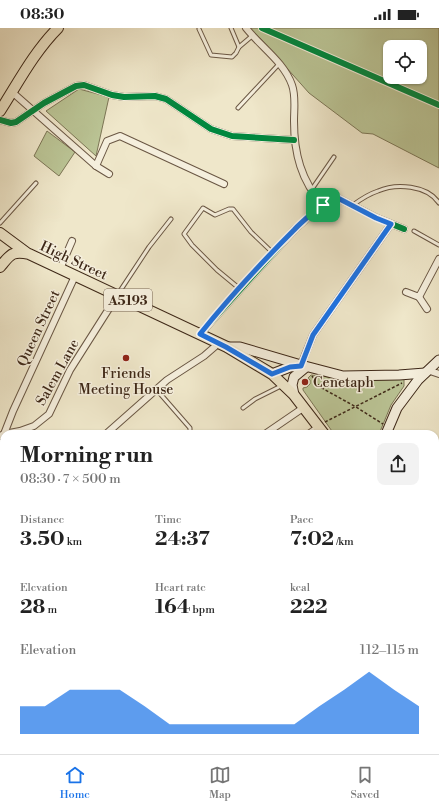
<!DOCTYPE html>
<html lang="en">
<head>
<meta charset="utf-8">
<style>
	body { margin:0; font-family:"Libre Bodoni",serif; background:#f2f2f2; color:#222; height:100vh; display:flex; flex-direction:column; font-size:15px; white-space:nowrap }
	* { box-sizing:border-box; margin:0 }
	p { font-size:13px; color:#767676 }
	.icon { flex:none; width:22px; height:22px; fill:none; stroke:currentColor; stroke-width:2; stroke-linecap:round; stroke-linejoin:round }
	.map { position:relative; flex:1; overflow:hidden }
	.side { position:absolute; left:0px; top:402px; width:439px; height:324px; display:flex; flex-direction:column; background:#fff; border-radius:12px 12px 0 0; box-shadow:0 1px 3px #0004 }
	.side>* { flex:none }
	.buttons { position:absolute; left:383px; top:12px; display:grid; gap:8px }
	.buttons a { display:grid; place-items:center; width:44px; height:44px; border-radius:8px; background:#fff; box-shadow:0 1px 3px #0004; font-size:20px }
	.pin { position:absolute; display:grid; place-items:center; width:34px; height:34px; color:#fff; margin:-17px; border-radius:8px; box-shadow:0 2px 6px #0006 }
	.round { display:grid; place-items:center; flex:none; width:42px; height:42px; border-radius:8px; background:#f2f2f2 }
	.overview { display:flex; align-items:center; justify-content:space-between; height:68px; padding:0 20px }
	h1 { font-size:22px; font-weight:700; line-height:30px }
	.metrics { display:grid; grid-template-columns:repeat(3,1fr); gap:6px; height:68px; padding:4px 20px }
	.metrics div { display:grid; align-content:center }
	.metrics b { font-size:20px; font-weight:700 }
	.metrics small { font-size:11px; font-weight:400 }
	.metrics p { font-size:11px }
	.chart { height:112px; padding:8px 20px }
	.chart p { display:flex; justify-content:space-between }
	.chart svg { width:100%; height:72px; margin-top:4px; fill:#1a73e8; opacity:.7 }
	.status { display:flex; justify-content:space-between; align-items:center; height:28px; padding:0 20px; background:#fff; direction:ltr }
	.status svg { height:11px; fill:currentColor }
	.menu { display:flex; justify-content:space-around; align-items:center; height:56px; border-top:1px solid #e0e0e0; background:#fff; font-size:11px; color:#767676 }
	.menu a { display:grid; justify-items:center; gap:2px }
	.menu .selected { color:#1a73e8 }
	.map>svg:first-child { display:block }
</style>
</head>
<body>
<div class="status"><b>08:30</b><svg viewBox="0 0 49 12"><path d="M0 12V9h3v3zM5 12V6h3v6zM10 12V3h3v9zM15 12V0h3v12zM26 1h20v11H26zM47 4h2v5h-2z"/></svg></div>
<div class="map">
<svg width="439" height="726" viewBox="0 0 439 726">
	<rect width="100%" height="100%" fill="#efe7ca"/>
	<filter id="stains"><feTurbulence type="fractalNoise" baseFrequency=".005" numOctaves="4"/><feColorMatrix values="0 0 0 0 .2 0 0 0 0 .09 0 0 0 0 .02 0 0 0 .5 -.17"/></filter>
	<radialGradient id="worn" r=".72"><stop offset=".6" stop-color="#630" stop-opacity="0"/><stop offset="1" stop-color="#630" stop-opacity=".3"/></radialGradient>
	<g fill="#bbc596" stroke="#7c7656" fill-rule="evenodd">
		<path d="M249,0H439V140L373,106L362,105L309,65L261,11ZM390,19H420V49H390Z"/>
		<polygon points="79,61 109,69 96,128 46,83"/>
		<polygon points="47,103 75,124 59,148 34,128"/>
		<polygon points="311,347 347,351 404,350 404,358 391,377 379,406 334,406 303,362 303,360 307,359 310,356 310,352 308,350"/>
	</g>
	<g fill="none" stroke-linecap="round" stroke-linejoin="round">
		<g stroke="#6a5744" stroke-width="5">
			<g id="lane">
				<polyline points="231,0 239,19 252,8"/>
				<polyline points="199,1 211,27 232,29 236,25 239,19"/>
				<polyline points="238,80 279,36"/>
				<polyline points="312,161 334,129"/>
				<path d="M353,177C361,171 369,166 378,163C396,155 427,157 439,175"/>
				<polyline points="0,195 36,155"/>
				<polyline points="414,203 439,217"/>
				<polyline points="240,261 217,242 192,217 184,206 203,180 215,187 229,181 233,181 251,204 273,225"/>
				<polyline points="118,266 149,219 171,191"/>
				<polyline points="156,361 190,400 190,406"/>
				<polyline points="243,380 255,371 281,358"/>
				<polyline points="306,406 316,399"/>
				<polyline points="0,714 4,717"/>
				<polyline points="307,722 311,726"/>
			</g>
		</g>
		<g stroke="#6a5744" stroke-width="8">
			<g id="street">
				<path d="M246,0C261,19 284,34 292,57C296,68 294,81 294,93C294,125 301,153 323,177"/>
				<polyline points="12,64 96,138 109,146"/>
				<polyline points="0,92 11,95 16,94 44,75 76,58 84,57 112,67 124,69 155,68 166,71 211,101 232,108 294,112"/>
				<polyline points="96,138 107,113 120,108 224,156"/>
				<polyline points="60,241 72,213"/>
				<polyline points="406,264 419,269 439,231"/>
				<polyline points="419,269 427,281"/>
				<polyline points="200,306 295,201 323,177 332,167 377,190 404,201"/>
				<polyline points="301,337 313,307 391,196"/>
				<polyline points="427,342 439,346"/>
				<polyline points="4,406 13,383 75,248"/>
				<polyline points="106,406 167,352 204,328 219,315"/>
				<polyline points="265,406 303,380"/>
				<polyline points="0,408 4,406 20,403 34,398 49,386 70,342 117,268"/>
				<polyline points="435,442 439,443"/>
				<polyline points="0,482 4,484"/>
				<polyline points="0,511 4,507"/>
				<polyline points="435,563 439,564"/>
				<polyline points="0,592 4,587"/>
				<polyline points="0,629 4,632"/>
				<polyline points="109,722 114,726"/>
				<polyline points="176,722 180,726"/>
				<polyline points="66,726 69,722"/>
				<polyline points="402,726 404,722"/>
			</g>
		</g>
		<g stroke="#3d2717" stroke-width="11">
			<g id="secondary">
				<polyline points="227,319 240,319 301,337 343,348 399,347 425,345"/>
				<polyline points="272,346 290,339 300,338"/>
				<polyline points="294,367 292,357 294,349 306,339"/>
				<polyline points="386,406 397,380 418,352 439,332"/>
				<polyline points="295,726 299,722"/>
			</g>
		</g>
		<g stroke="#3d2717" stroke-width="12">
			<g id="primary">
				<path d="M0,83C18,55 34,24 58,0"/>
				<polyline points="0,205 27,225"/>
				<path d="M0,239C10,227 12,222 29,226L227,319L272,346L294,367L324,406"/>
				<polyline points="435,625 439,634"/>
			</g>
		</g>
		<g stroke="#3d2717" stroke-width="1.5" stroke-dasharray="3 2" stroke-linecap="butt">
			<polyline points="312,348 320,359 356,379 383,396"/>
			<polyline points="325,394 402,355"/>
		</g>
		<use href="#lane" stroke="#f5efdd" stroke-width="3"/>
		<use href="#street" stroke="#f5efdd" stroke-width="6"/>
		<use href="#secondary" stroke="#f5efdd" stroke-width="9"/>
		<use href="#primary" stroke="#efe7ca" stroke-width="10"/>
		<g stroke="#f5efdd" stroke-width="8">
			<g id="cycleway">
				<polyline points="262,0 439,77"/>
				<polyline points="0,92 11,95 16,94 44,75 76,58 84,57 112,67 124,69 155,68 166,71 211,101 232,108 294,112"/>
				<polyline points="200,306 295,201 323,177 332,167 377,190 404,201"/>
			</g>
		</g>
		<use href="#cycleway" stroke="#00873e" stroke-width="6"/>
	</g>
	<g fill="none" stroke-linecap="round" stroke-linejoin="round">
		<g stroke="#fff" stroke-width="8">
			<path id="route" d="M332,167L376,190L391,196L313,307L301,338L290,339L272,346L226,319L200,306C229,270 261,235 294,202C306,189 320,180 332,167Z"/>
		</g>
		<use href="#route" stroke="#1a73e8" stroke-width="5"/>
	</g>
	<g fill="#8f2418" stroke="#f5efdd" stroke-width="1.5">
		<circle cx="126" cy="330" r="4"/>
		<circle cx="305" cy="354" r="4"/>
	</g>
	<g text-anchor="middle" stroke-width="3" stroke-linejoin="round" paint-order="stroke">
		<rect fill="#f5efdd" stroke="#746352" stroke-width="1" x="104" y="261" width="48" height="22" rx="3"/>
		<g font-size="13" font-weight="bold" fill="#3d2717">
			<text x="128" y="277">A5193</text>
		</g>
		<g font-size="14" fill="#3d2717" stroke="#f5efdd">
			<text transform="translate(74 232) rotate(25)" y="5">High Street</text>
			<text transform="translate(38 300) rotate(-65)" y="5">Queen Street</text>
			<text transform="translate(57 344) rotate(-61)" y="5">Salem Lane</text>
		</g>
		<g font-size="14" fill="#3d2717" stroke="#f5efdd">
			<text x="126" y="350">Friends<tspan x="126" dy="16">Meeting House</tspan></text>
			<text x="313" y="359" text-anchor="start">Cenetaph</text>
		</g>
	</g>
	<rect width="100%" height="100%" filter="url(#stains)"/>
	<rect width="100%" height="100%" fill="url(#worn)"/>
</svg>
<div class="buttons">
<a><svg class="icon" aria-label="locate" viewBox="0 0 24 24"><circle cx="12" cy="12" r="6"/><path d="M12 2v4M12 18v4M2 12h4M18 12h4"/></svg></a>
</div>
<div class="pin" style="left:323px;top:177px;background:#1e9e55"><svg class="icon" aria-label="arrive" viewBox="0 0 24 24"><path d="M6 21V4h12l-3 4 3 4H6"/></svg></div>
<section class="side">
<div class="overview"><div><h1>Morning run</h1><p>08:30 · 7 × 500 m</p></div><a class="round"><svg class="icon" aria-label="share" viewBox="0 0 24 24"><path d="M12 15V3M7 8l5-5 5 5M5 13v7h14v-7"/></svg></a></div>
<div class="metrics">
<div><p>Distance</p><b>3.50<small> km</small></b></div>
<div><p>Time</p><b>24:37</b></div>
<div><p>Pace</p><b>7:02<small> /km</small></b></div>
</div>
<div class="metrics">
<div><p>Elevation</p><b>28<small> m</small></b></div>
<div><p>Heart rate</p><b>164<small> bpm</small></b></div>
<div><p>kcal</p><b>222</b></div>
</div>
<div class="chart"><p><span>Elevation</span>112–115 m</p>
<svg viewBox="0 0 160 44" preserveAspectRatio="none"><path d="M0 44V27L10 27L20 17L30 17L40 17L50 27L60 38L70 38L80 38L90 38L100 38L110 38L120 27L130 17L140 6L150 17L160 27V44z"/></svg>
</div>
</section>
</div>
<nav class="menu">
<a class="selected"><svg class="icon" aria-label="home" viewBox="0 0 24 24"><path d="M3 11l9-7 9 7M6 9v11h12V9"/></svg>Home</a>
<a><svg class="icon" aria-label="map" viewBox="0 0 24 24"><path d="M3 6l6-2 6 2 6-2v14l-6 2-6-2-6 2zM9 4v14M15 6v14"/></svg>Map</a>
<a><svg class="icon" aria-label="saved" viewBox="0 0 24 24"><path d="M7 4h10v16l-5-4-5 4z"/></svg>Saved</a>
</nav>
</body>
</html>
